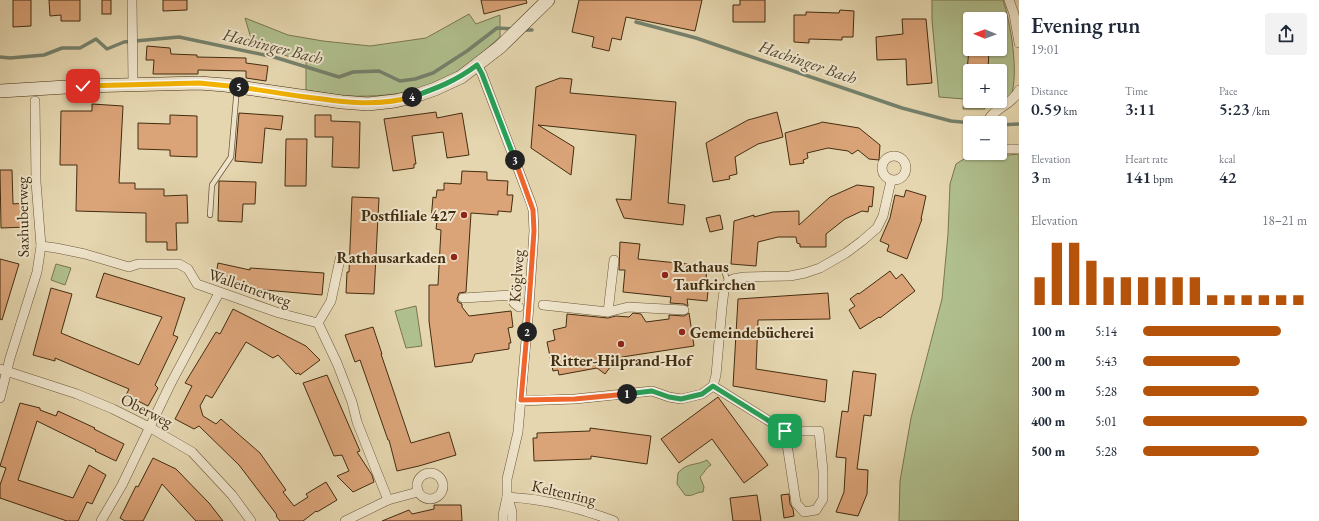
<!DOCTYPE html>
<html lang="en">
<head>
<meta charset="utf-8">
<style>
	body { margin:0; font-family:"EB Garamond",serif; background:#f2f2f3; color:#1f2937; height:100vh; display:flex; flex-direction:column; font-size:15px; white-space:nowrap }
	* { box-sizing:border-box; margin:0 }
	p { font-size:13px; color:#747a83 }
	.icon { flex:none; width:22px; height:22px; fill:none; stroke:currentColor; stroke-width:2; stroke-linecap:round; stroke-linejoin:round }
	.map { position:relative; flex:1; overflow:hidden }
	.side { display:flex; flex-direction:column; background:#fff; width:300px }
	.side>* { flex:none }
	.needle { width:26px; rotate:271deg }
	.controls { position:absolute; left:963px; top:12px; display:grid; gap:8px }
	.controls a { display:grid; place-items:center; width:44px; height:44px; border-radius:4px; background:#fff; box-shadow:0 1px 3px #0004; font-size:20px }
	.pin { position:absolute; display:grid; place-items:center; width:34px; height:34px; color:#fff; margin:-17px; border-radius:8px; box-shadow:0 2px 6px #0006 }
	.km { position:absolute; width:20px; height:20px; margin:-10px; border-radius:50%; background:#222; color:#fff; font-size:11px; line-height:20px; text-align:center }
	.round { display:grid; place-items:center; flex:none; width:42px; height:42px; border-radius:4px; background:#f2f2f3 }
	.summary { display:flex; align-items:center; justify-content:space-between; height:68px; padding:0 12px }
	h1 { font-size:22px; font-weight:600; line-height:30px }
	.metrics { display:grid; grid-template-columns:repeat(3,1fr); gap:6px; height:68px; padding:4px 12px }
	.metrics div { display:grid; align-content:center }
	.metrics b { font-size:17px; font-weight:600 }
	.metrics small { font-size:11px; font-weight:400 }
	.metrics p { font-size:11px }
	.chart { height:112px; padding:8px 12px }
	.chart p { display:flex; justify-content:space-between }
	.chart svg { width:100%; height:72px; margin-top:4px; stroke:#b45309; stroke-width:6 }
	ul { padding:0 12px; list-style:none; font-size:13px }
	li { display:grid; grid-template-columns:64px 48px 1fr; align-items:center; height:30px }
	li i { height:10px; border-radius:5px; background:#b45309 }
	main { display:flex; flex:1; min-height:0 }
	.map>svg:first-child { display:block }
</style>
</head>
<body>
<main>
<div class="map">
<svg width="1019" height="521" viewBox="0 0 1019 521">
	<rect width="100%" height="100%" fill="#e5d6af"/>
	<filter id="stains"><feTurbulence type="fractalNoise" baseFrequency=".005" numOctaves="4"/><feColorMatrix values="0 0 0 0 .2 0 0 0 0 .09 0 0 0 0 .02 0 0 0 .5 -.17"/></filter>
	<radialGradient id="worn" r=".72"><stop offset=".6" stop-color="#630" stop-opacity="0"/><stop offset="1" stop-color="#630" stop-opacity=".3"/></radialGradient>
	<g fill="#b0bf8e" stroke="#7a764f" fill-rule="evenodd">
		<path d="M932,0H1003C1011,24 1019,74 1011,96C1010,98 1006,100 1004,102L994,101H1000V71H970V101H985V109H963L964,99L939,97L932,20ZM970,19H1000V49H970Z"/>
		<path d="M469,14L476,24L500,15V37C481,54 453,79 428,87C403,95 372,97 346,96C333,95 319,92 306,90V62L253,45L245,18L288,35L323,41L370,46L426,38Z"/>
		<polygon points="1019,154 1019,521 899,521 900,481 911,418 942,299 948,234 950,184 956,164 964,159"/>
		<polygon points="56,264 71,268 65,285 51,280"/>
		<polygon points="416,306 422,346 406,348 395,311"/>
		<path d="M707,460L711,465C705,469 705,472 700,477L704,487L703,492C695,492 694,497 685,495L677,484L678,473C687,462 696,466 707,460Z"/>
	</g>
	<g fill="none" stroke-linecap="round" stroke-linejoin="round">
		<g stroke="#75816c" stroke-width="3.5">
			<polyline points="636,22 696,38 902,108 951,121 972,123"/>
			<polyline points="523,30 532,30"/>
			<polyline points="0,57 10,58 44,55 62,48 80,48 96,39 107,49 124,42 179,37 274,57 339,77 353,72 379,71 400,81 415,79 433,73 467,51 497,28 513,29"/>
			<polyline points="1000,125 1019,124"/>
		</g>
	</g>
	<g fill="#daa378" stroke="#432d10">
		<polygon points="13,0 31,0 31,26 13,27"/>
		<polygon points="49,0 80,0 80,21 61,21 61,15 50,16"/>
		<rect x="102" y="0" width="9" height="14"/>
		<polygon points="163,0 187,0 187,10 163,11"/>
		<polygon points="481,0 526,0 527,3 484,14"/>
		<polygon points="579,0 702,0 695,31 626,17 621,40 612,38 609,51 592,47 594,37 572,32"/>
		<polygon points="740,0 765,0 765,22 733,22 733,5 740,5"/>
		<polygon points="840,10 854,11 853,37 842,37 842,40 809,39 809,43 794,42 794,15 806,15 806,12 839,13"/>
		<polygon points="902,19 926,19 932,83 907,85 906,59 877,60 876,37 903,34"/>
		<polygon points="147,46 170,48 171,54 197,55 197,57 246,58 246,63 268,66 266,81 246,78 246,71 198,70 198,74 153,74 154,60 146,60"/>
		<polygon points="969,49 989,49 988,71 967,71"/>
		<polygon points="560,78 572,79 570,93 676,102 668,203 685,205 683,225 624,218 616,199 631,200 636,135 538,125 574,147 571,175 531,148 536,87"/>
		<polygon points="92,104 123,106 119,183 135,183 135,189 164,189 164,196 187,195 188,223 176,223 177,250 167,250 167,242 146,242 146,213 76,211 77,165 60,165 61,111 92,111"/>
		<polygon points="436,112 437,118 462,113 469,155 447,158 443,132 412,136 416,164 414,164 414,168 393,171 384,119"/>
		<polygon points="777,112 783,137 758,144 735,157 737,174 729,176 730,179 713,182 706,143 748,120"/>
		<polygon points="239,113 283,116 281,130 265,128 262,163 235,161"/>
		<polygon points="170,115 197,116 197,157 170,156 170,150 138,149 138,123 170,124"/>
		<polygon points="315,115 331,115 331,121 360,122 359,168 332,167 333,137 315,137"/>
		<polygon points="822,122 859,128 880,145 879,160 869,159 858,150 852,154 848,151 828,148 807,153 808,158 803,160 804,163 790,165 785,133 820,123"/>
		<polygon points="286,139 307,139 306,186 285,186"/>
		<polygon points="0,170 12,170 13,204 25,203 26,227 1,228"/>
		<polygon points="462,171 487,172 487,180 508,181 507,195 513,195 511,212 498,211 498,215 471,213 466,292 459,293 457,299 458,302 462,304 462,307 469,316 511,311 513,327 508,328 511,343 509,343 509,349 475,354 472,362 435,367 429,321 429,285 438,285 441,230 436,229 437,221 431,220 433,197 436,198 437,190 444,190 444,183 461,184"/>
		<polygon points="219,181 256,182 255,204 243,204 242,222 218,221"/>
		<polygon points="857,185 874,187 872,207 869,206 868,212 862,211 845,219 826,234 826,247 800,247 800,244 797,243 796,237 778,237 758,242 756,266 731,264 734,221 754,215 754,217 773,212 799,211 799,225 830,197"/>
		<polygon points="906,190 926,196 921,219 922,219 907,259 887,251 889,245 880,241 890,218 895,195 904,197"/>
		<polygon points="352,197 379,198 374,294 346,293 347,272 349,272"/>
		<polygon points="720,215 723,229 710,232 706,218"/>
		<polygon points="620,242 640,244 638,259 707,266 706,280 709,281 707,301 687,299 688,306 684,304 670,303 671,297 623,292 625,270 619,270"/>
		<polygon points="0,259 19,264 2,320 0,319"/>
		<polygon points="218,263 250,270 250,268 324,273 322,295 253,289 215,281"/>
		<polygon points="890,271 896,279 902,274 915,291 880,318 879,317 860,329 849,310 855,306 850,299 858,293 859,294"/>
		<polygon points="104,273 185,298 173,335 178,337 155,385 158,388 148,406 126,395 129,389 55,358 55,361 33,355 51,288 72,294 61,333 139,365 162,317 96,297"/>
		<polygon points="828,293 830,319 758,320 756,369 827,380 825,402 733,386 738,299"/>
		<polygon points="233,309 306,346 320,360 300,375 299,373 296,374 278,355 273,358 246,342 212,398 206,395 200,406 203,416 216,424 221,419 260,453 286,490 283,492 294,506 308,497 306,494 326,482 337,500 317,512 316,511 303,521 280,521 276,516 277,515 239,465 199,426 194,429 175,419 192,386 185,383 216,332 220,334"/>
		<polygon points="633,313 641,314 646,322 669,319 669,315 684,316 689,313 694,346 622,357 623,364 611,366 605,374 597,368 559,375 558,370 553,371 547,342 555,340 553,330 566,327 567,314 608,318 616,316 629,317"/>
		<polygon points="373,327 382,354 381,354 411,443 449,432 456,455 419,466 397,471 389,440 388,440 360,360 355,362 345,335"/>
		<polygon points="853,371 876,374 871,416 864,415 857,469 868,470 867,494 858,516 836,512 844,492 846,458 836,457 842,411 848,412"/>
		<polygon points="327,375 360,451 357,452 372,475 374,482 353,492 337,476 349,471 342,455 334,456 303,383"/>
		<polygon points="718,397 768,465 744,483 712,439 679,463 661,439"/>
		<polygon points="20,403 40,408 40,410 56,416 58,411 95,428 94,429 124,444 116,461 95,451 96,450 37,421 18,480 73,498 89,465 106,475 92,504 87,502 78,521 67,521 0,498 0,485 6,468 0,466"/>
		<polygon points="590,428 651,436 647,464 591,456 591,459 534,461 533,438 537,438 537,433 590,431"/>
		<polygon points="153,458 176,469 209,503 223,521 196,521 162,484 143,521 125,521 120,518 136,486 138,487"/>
		<polygon points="789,494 790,504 793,509 794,516 784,518 781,495"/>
		<polygon points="757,495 761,521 733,521 730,498"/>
		<polygon points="434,505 461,505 462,521 382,521 409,510 412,514 434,509"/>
	</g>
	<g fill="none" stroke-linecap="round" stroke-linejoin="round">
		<g stroke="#6c5738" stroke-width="6">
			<g id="lane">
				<polyline points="210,215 212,185 231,157 237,87"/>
				<polyline points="723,268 728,282"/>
			</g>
		</g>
		<g stroke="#6c5738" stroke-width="10">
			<g id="street">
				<polyline points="132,0 133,84"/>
				<polyline points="1009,0 1014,14 1019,43"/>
				<polyline points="477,65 482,74 531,203 533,210 534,231 529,306 518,432 507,479 507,497 503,515 503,521"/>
				<path d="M987,123C991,109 1013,105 1019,90"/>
				<polyline points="1000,149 1019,149"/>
				<circle cx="894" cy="168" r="12"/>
				<polyline points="41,246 56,248 85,254 129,267 138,264 179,264 188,269 197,284 279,313 318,323 337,363 352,402 357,422 388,500"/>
				<polyline points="463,298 512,295 514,303 519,307"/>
				<polyline points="543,305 608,312 628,307 684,310"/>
				<polyline points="608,312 614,260"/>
				<polyline points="318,323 331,301 340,259"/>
				<polyline points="0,369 77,394 113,409 149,427 192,452 232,495 251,521"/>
				<polyline points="713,386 785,431 819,431 823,471 823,499 816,510 804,512 796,503 785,431"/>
				<polyline points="0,398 10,358 37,272 41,246 36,182 35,101"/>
				<polyline points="521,401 575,399 652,391 669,397 681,399 702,394 713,386 716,375 722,307 724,291 728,282 733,279 744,277 790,276 805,273 820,268 846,253 862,241 877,228 883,216 891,181"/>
				<circle cx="430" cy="486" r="13"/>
				<path d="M507,497C544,499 580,508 614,521"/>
				<polyline points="508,498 512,512 512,521"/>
				<polyline points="101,521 122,485 170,385 219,293"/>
				<polyline points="345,521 388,500 418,492"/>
			</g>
		</g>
		<g stroke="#432d10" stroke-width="14">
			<polyline id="secondary" points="0,91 83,86 199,83 225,85 342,102 368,104 395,101 412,97 435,89 461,77 500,47 548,0"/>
		</g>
		<use href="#lane" stroke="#eee4cb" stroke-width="4.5"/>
		<use href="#street" stroke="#eee4cb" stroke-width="9"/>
		<use href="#secondary" stroke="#eee4cb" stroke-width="13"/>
	</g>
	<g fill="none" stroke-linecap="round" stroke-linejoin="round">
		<g stroke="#fff" stroke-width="8">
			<polyline id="split-1" points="627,394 652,391 669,397 681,399 702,394 713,386 785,431"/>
		</g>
		<g stroke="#fff" stroke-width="8">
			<polyline id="split-2" points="527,332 521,400 575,399 627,394"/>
		</g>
		<g stroke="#fff" stroke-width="8">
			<polyline id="split-3" points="515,160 533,210 534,231 527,332"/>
		</g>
		<g stroke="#fff" stroke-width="8">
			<path id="split-4" d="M412,97C437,88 456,81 477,65L482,74L515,160"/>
		</g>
		<g stroke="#fff" stroke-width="8">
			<path id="split-5" d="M239,87C261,90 283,94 306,97C343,102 376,107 412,97"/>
		</g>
		<g stroke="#fff" stroke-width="8">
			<polyline id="split-6" points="83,86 199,83 239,87"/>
		</g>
		<use href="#split-1" stroke="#22a559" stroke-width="5"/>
		<use href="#split-2" stroke="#f0652b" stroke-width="5"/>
		<use href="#split-3" stroke="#f0652b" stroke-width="5"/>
		<use href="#split-4" stroke="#22a559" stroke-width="5"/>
		<use href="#split-5" stroke="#f5b400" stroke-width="5"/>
		<use href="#split-6" stroke="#f5b400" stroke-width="5"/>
	</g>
	<g fill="#8f2418" stroke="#eee4cb" stroke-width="1.5">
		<circle cx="464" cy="215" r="4"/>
		<circle cx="454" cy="257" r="4"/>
		<circle cx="665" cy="275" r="4"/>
		<circle cx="682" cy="332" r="4"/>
		<circle cx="621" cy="344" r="4"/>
	</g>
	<g text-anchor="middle" stroke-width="4" stroke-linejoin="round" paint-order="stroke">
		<g font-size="16" font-weight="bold" fill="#432d10" stroke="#eee4cb" text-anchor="end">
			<text x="456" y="221">Postfiliale 427</text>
			<text x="446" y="263">Rathausarkaden</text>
			<text x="673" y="272" text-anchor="start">Rathaus<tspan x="673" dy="18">Taufkirchen</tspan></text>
			<text x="690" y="338" text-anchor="start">Gemeindebücherei</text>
			<text x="621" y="366" text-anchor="middle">Ritter-Hilprand-Hof</text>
		</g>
		<g font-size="16" fill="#432d10" stroke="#eee4cb">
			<text transform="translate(22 217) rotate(-91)" y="6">Saxhuberweg</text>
			<text transform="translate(516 276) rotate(-86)" y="6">Köglweg</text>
			<text transform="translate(250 287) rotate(19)" y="6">Walleitnerweg</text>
			<text transform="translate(147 410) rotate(27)" y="6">Oberweg</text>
			<text transform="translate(564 492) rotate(13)" y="6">Keltenring</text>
		</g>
		<g font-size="17" font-style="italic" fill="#54492f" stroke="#eee4cb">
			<text transform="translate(273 46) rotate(14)" y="6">Hachinger Bach</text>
			<text transform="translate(808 62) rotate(19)" y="6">Hachinger Bach</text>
		</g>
	</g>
	<rect width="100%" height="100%" filter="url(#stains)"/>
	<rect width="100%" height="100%" fill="url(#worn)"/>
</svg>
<div class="controls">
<a><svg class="needle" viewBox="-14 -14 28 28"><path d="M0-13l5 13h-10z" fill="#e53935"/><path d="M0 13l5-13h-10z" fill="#747a83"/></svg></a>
<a>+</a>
<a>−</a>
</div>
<div class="pin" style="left:785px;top:431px;background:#1e9e55"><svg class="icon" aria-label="arrive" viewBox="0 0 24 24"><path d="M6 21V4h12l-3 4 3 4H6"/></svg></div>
<div class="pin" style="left:83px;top:86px;background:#d93025"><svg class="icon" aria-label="check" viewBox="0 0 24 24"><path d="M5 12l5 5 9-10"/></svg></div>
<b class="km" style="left:627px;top:394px">1</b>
<b class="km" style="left:527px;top:332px">2</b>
<b class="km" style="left:515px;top:160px">3</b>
<b class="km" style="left:412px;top:97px">4</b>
<b class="km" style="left:239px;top:87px">5</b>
</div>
<section class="side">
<div class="summary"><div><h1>Evening run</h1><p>19:01</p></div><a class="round"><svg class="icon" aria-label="share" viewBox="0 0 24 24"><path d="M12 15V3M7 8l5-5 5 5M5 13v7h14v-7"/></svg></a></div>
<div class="metrics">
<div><p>Distance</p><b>0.59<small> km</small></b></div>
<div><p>Time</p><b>3:11</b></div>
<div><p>Pace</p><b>5:23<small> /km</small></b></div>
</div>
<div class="metrics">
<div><p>Elevation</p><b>3<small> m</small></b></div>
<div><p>Heart rate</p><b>141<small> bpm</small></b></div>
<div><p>kcal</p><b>42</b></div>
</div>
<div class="chart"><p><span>Elevation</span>18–21 m</p>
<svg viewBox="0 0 160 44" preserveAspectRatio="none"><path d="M5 44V27M15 44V6M25 44V6M35 44V17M45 44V27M55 44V27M65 44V27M75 44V27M85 44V27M95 44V27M105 44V38M115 44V38M125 44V38M135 44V38M145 44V38M155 44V38"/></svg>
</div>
<ul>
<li><b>100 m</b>5:14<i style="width:84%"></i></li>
<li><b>200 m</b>5:43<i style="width:59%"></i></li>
<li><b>300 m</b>5:28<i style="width:71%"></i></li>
<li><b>400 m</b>5:01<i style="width:100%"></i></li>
<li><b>500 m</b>5:28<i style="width:71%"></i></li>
</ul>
</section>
</main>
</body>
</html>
